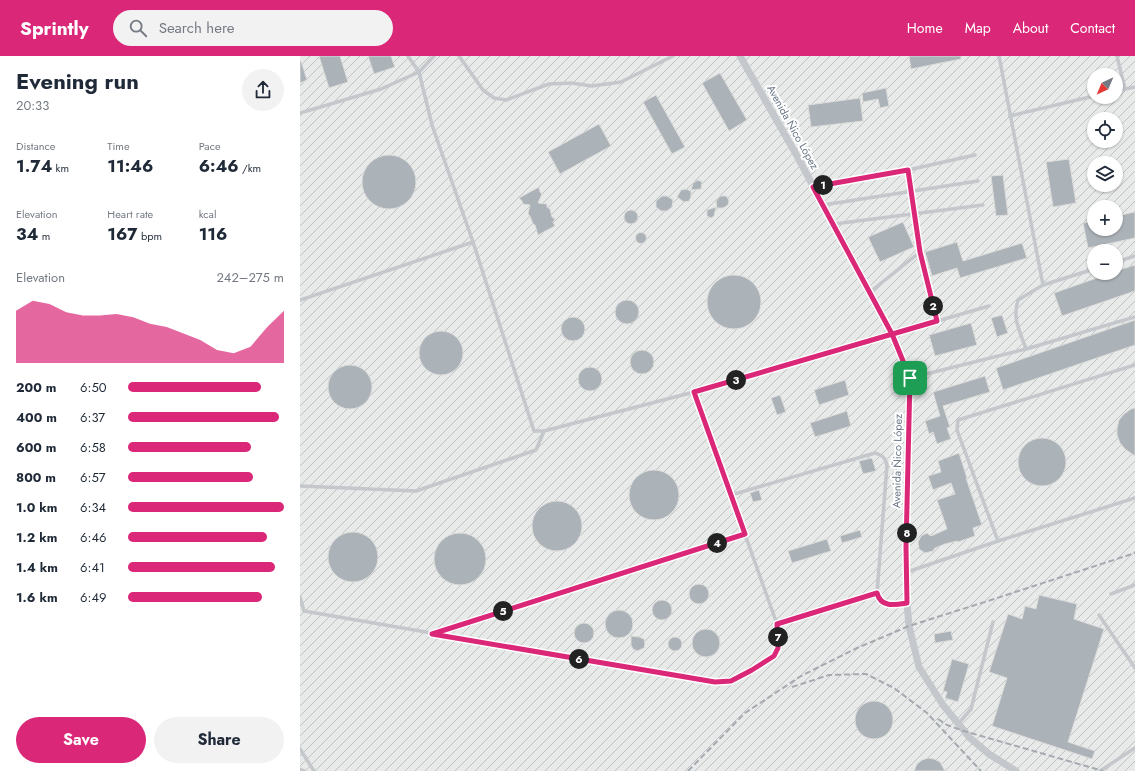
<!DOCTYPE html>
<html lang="en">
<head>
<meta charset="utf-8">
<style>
	body { margin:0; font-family:Jost,sans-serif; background:#f2f2f3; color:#1f2937; height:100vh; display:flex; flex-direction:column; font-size:15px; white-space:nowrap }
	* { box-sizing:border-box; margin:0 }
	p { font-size:13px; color:#747a83 }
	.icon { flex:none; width:22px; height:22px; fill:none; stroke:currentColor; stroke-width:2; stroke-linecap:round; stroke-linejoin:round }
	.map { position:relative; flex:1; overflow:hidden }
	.panel { display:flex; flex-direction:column; background:#fff; width:300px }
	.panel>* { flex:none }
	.needle { width:26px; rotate:224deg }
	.controls { position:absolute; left:787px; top:12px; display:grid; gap:8px }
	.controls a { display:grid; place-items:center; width:36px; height:36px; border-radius:50%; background:#fff; box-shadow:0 1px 3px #0004; font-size:20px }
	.pin { position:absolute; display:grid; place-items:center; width:34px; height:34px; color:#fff; margin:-17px; border-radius:8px; box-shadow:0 2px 6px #0006 }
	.km { position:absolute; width:20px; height:20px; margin:-10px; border-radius:50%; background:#222; color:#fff; font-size:11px; line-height:20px; text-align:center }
	.round { display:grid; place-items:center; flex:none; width:42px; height:42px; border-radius:21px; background:#f2f2f3 }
	.head { display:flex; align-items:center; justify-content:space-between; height:68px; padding:0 16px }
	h1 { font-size:22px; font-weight:700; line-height:30px }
	.metrics { display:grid; grid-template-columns:repeat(3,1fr); gap:6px; height:68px; padding:4px 16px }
	.metrics div { display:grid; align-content:center }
	.metrics b { font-size:17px; font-weight:700 }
	.metrics small { font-size:11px; font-weight:400 }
	.metrics p { font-size:11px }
	.chart { height:112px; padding:8px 16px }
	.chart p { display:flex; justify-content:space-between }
	.chart svg { width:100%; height:72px; margin-top:4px; fill:#db2777; opacity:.7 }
	.button { display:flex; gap:8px; margin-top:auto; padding:8px 16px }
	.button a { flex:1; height:46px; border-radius:24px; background:#db2777; color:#fff; font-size:16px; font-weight:700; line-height:46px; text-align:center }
	.button a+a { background:#f2f2f3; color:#1f2937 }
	ul { padding:0 16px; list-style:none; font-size:13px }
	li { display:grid; grid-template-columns:64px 48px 1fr; align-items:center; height:30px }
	li i { height:10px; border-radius:5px; background:#db2777 }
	header { display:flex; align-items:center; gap:24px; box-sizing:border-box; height:56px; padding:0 20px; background:#db2777; color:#fff }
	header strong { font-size:19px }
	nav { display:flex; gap:22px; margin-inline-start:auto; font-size:14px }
	.search { width:280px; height:36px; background:#f2f2f3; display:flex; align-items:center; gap:10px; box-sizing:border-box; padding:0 14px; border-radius:22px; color:#747a83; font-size:15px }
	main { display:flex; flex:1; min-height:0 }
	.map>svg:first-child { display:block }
</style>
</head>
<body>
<header>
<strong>Sprintly</strong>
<div class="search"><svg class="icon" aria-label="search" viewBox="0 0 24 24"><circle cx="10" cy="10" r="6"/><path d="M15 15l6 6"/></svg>Search here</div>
<nav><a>Home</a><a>Map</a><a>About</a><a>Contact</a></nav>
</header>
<main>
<section class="panel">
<div class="head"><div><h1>Evening run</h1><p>20:33</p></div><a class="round"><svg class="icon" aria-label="share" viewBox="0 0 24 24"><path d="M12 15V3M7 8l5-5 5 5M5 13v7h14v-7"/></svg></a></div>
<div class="metrics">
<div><p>Distance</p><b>1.74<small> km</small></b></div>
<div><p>Time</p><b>11:46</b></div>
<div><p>Pace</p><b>6:46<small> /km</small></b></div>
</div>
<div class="metrics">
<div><p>Elevation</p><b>34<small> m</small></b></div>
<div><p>Heart rate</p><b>167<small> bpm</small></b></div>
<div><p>kcal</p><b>116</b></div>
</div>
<div class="chart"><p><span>Elevation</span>242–275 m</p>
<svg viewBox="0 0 160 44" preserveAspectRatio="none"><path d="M0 44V12L10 6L20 8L30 13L40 15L50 15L60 14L70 16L80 20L90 22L100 26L110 30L120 36L130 38L140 34L150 22L160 12V44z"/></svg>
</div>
<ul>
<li><b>200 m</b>6:50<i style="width:85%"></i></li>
<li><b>400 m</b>6:37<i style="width:97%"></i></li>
<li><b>600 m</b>6:58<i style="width:79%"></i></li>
<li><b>800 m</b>6:57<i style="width:80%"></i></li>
<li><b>1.0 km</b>6:34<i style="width:100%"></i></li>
<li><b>1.2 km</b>6:46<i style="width:89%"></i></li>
<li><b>1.4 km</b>6:41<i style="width:94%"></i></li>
<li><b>1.6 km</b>6:49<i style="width:86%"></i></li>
</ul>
<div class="button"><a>Save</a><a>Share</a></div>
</section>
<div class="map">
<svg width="835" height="715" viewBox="0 0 835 715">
	<defs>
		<pattern id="industrial-furrows" width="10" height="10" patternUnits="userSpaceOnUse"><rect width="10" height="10" fill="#e8e9e9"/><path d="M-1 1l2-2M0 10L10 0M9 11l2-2" fill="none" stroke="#c0c2c2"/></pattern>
	</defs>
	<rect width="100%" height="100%" fill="#fafaf8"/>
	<path fill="url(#industrial-furrows)" fill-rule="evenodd" d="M0,0H835V715H0ZM794,19H816V41H794ZM794,63H816V85H794ZM794,107H816V129H794ZM794,151H816V173H794ZM794,195H816V217H794Z"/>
	<g fill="#abb2b8" stroke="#dcdcda">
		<polygon points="19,0 40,0 48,26 29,32"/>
		<polygon points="68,0 91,0 95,11 74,18"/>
		<polygon points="609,0 661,0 661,3 611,13"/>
		<polygon points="0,5 1,5 7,24 0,27"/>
		<polygon points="420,17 447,64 429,75 402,27"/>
		<polygon points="586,32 589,50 580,52 578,43 563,46 562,37"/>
		<polygon points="356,39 385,91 372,98 343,46"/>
		<polygon points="560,42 563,65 511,71 508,49"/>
		<polygon points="299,68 311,90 260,118 248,96"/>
		<circle cx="89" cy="126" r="27"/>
		<polygon points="769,103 776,147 753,151 746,106"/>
		<polygon points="703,119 708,159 696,160 691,120"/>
		<polygon points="398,124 402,126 401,133 391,134 393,127"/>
		<polygon points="239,131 240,136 242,138 238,147 247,148 247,151 250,153 252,161 255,163 253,166 255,170 238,179 235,169 233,168 230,160 228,158 230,149 223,148 222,145 219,142"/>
		<polygon points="386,133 391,135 391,141 389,145 384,146 377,141 381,134"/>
		<polygon points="362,140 367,140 373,144 372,151 367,155 361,155 356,151 356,145"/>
		<polygon points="421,140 426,140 429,144 428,149 423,152 417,152 416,146 418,142"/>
		<polygon points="416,151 414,160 411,162 407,160 407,154"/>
		<circle cx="331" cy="161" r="7"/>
		<polygon points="835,156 835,182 788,192 783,167 794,165 794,173 816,173 816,160"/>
		<polygon points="603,166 614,191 580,206 568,181"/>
		<circle cx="341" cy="182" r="5.5"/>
		<polygon points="657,186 663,205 722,187 727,202 660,222 657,212 632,220 625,196"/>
		<polygon points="835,209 835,235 762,260 754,237 811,217 816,217 816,215"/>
		<circle cx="434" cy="246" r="27"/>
		<circle cx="327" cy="256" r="12"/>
		<polygon points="702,259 708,277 697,281 691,262"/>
		<circle cx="273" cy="273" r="12"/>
		<polygon points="835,264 835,289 703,334 696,312"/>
		<polygon points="671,267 677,289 635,300 629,279"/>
		<circle cx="141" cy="297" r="22"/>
		<circle cx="342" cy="306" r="12"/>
		<circle cx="50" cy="331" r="22"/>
		<circle cx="290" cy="323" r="12"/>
		<polygon points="685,320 690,336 643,350 650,371 647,372 651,383 637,388 633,376 629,378 625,365 640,360 633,336"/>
		<polygon points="545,324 549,339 519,349 514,334"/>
		<polygon points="480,339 486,356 477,359 471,342"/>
		<polygon points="835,352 835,400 825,393 820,387 817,379 817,372 819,364 824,358 831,353"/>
		<polygon points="547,355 551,370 515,381 510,367"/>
		<circle cx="742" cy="406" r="24"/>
		<polygon points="659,397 667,422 666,422 682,469 673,472 675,480 658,486 657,485 645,488 635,492 633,495 625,497 619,493 618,486 621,480 627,477 631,480 647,473 637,444 655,438 651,427 633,434 628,420 641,416 638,405"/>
		<polygon points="572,402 576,415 563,418 559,405"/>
		<circle cx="354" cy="439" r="25"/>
		<polygon points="459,434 462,444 453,446 450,437"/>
		<circle cx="257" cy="470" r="25"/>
		<polygon points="560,474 562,481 542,487 540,480"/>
		<circle cx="53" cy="501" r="25"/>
		<circle cx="160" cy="503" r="26"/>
		<polygon points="527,483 531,495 492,507 488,495"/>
		<circle cx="399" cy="538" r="10"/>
		<polygon points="739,539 777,548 774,563 804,573 768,686 795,695 792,703 692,670 707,622 689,616 708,558 722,563 725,550 736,553"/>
		<circle cx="362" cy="554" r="10"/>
		<circle cx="319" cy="568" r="14"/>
		<circle cx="284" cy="577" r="10"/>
		<circle cx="406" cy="587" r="14"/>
		<polygon points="651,575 653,584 635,587 634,578"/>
		<polygon points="331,580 339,581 344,583 345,588 344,592 337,595 333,593 331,589"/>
		<circle cx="375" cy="588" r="7"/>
		<polygon points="652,603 669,608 658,646 645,642 647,636 643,635"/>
		<circle cx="574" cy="664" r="19"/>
		<polygon points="628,702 634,703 640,706 645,715 614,715 617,708 622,704"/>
	</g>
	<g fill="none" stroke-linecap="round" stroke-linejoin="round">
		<g stroke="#c4c7cb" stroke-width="3.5">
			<polyline points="134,0 119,16 132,69 173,186 234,375 244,375 394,336 689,250"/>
			<polyline points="159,0 183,34 194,42 206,44 249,28 271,27 292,30 321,26 373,0"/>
			<polyline points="699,0 743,229"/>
			<polyline points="825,33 835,31"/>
			<polyline points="816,35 825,33 817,0"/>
			<polyline points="0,57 81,33 119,16 108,0"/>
			<polyline points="710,60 794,40"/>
			<polyline points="608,114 620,196 637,265"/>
			<polyline points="513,131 608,114 675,99"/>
			<polyline points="523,149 678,125"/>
			<polyline points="534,168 683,149"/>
			<polyline points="816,206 835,200"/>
			<polyline points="570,236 620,196"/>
			<polyline points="0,244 173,186"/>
			<path d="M726,293C720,275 712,263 718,244L743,229L794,213"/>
			<polyline points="610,322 726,293 835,261"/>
			<polyline points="0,430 116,435 236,394 244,375"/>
			<path d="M431,439L575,397C582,399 585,401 587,409L577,537C581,552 595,549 607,547"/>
			<polyline points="698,485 657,374 658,364 835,309"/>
			<polyline points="607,516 698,485 835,442"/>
			<polyline points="811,538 835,529"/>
			<polyline points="0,541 4,555 415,626 431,625 452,615 474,600 478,591 477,568 394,336"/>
			<polyline points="799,559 835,612"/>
			<polyline points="477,568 577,537"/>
			<polyline points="133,577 445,478"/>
			<polyline points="659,667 671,653 693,566"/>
			<polyline points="0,693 14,715"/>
			<polyline points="0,713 4,715"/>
			<polyline points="800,715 835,692"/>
		</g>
		<polyline stroke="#c4c7cb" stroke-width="7" points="440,0 497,100 557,212 592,278 610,322 606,491 607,547 609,570 619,611 643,649 670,682 689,698 716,715"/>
		<g stroke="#a5aab0" stroke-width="2" stroke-dasharray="6 3" stroke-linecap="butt">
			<polyline points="492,631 529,619 566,618 594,632 627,657 681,715"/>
			<polyline points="638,663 647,669 664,675 803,715"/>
			<polyline points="388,715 445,657 501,620 557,592 609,570 694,543 835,497"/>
		</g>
	</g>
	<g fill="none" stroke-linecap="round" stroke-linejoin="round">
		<g stroke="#fff" stroke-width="8">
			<path id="route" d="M610,322L592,278L513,131L608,114L620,196L637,265L394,336L445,478L132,578L415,626L431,625L452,614L474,600L478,592L477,568L577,537C581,552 595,549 607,547L606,491L610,322"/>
		</g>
		<use href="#route" stroke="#db2777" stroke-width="5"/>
	</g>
	<g text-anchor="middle" stroke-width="4" stroke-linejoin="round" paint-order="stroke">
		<g font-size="11" fill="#6b7887" stroke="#fff">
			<text transform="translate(493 71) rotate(61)" y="4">Avenida Ñico López</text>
			<text transform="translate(597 405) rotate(-89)" y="4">Avenida Ñico López</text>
		</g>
	</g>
</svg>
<div class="controls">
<a><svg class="needle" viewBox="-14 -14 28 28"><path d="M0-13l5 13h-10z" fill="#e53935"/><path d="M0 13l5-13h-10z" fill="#747a83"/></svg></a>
<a><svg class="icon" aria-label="locate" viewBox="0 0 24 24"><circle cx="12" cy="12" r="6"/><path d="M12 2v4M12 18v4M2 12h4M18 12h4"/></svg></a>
<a><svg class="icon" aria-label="layers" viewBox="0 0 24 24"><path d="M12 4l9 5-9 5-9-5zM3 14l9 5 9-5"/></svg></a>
<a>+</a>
<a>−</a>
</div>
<div class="pin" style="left:610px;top:322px;background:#1e9e55"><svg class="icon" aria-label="arrive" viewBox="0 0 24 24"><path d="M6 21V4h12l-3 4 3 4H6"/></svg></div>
<b class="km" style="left:523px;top:129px">1</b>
<b class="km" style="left:633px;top:250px">2</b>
<b class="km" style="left:436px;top:324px">3</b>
<b class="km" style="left:417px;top:487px">4</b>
<b class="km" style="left:203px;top:555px">5</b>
<b class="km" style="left:279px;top:603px">6</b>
<b class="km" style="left:478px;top:581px">7</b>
<b class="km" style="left:607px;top:477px">8</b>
</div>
</main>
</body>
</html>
